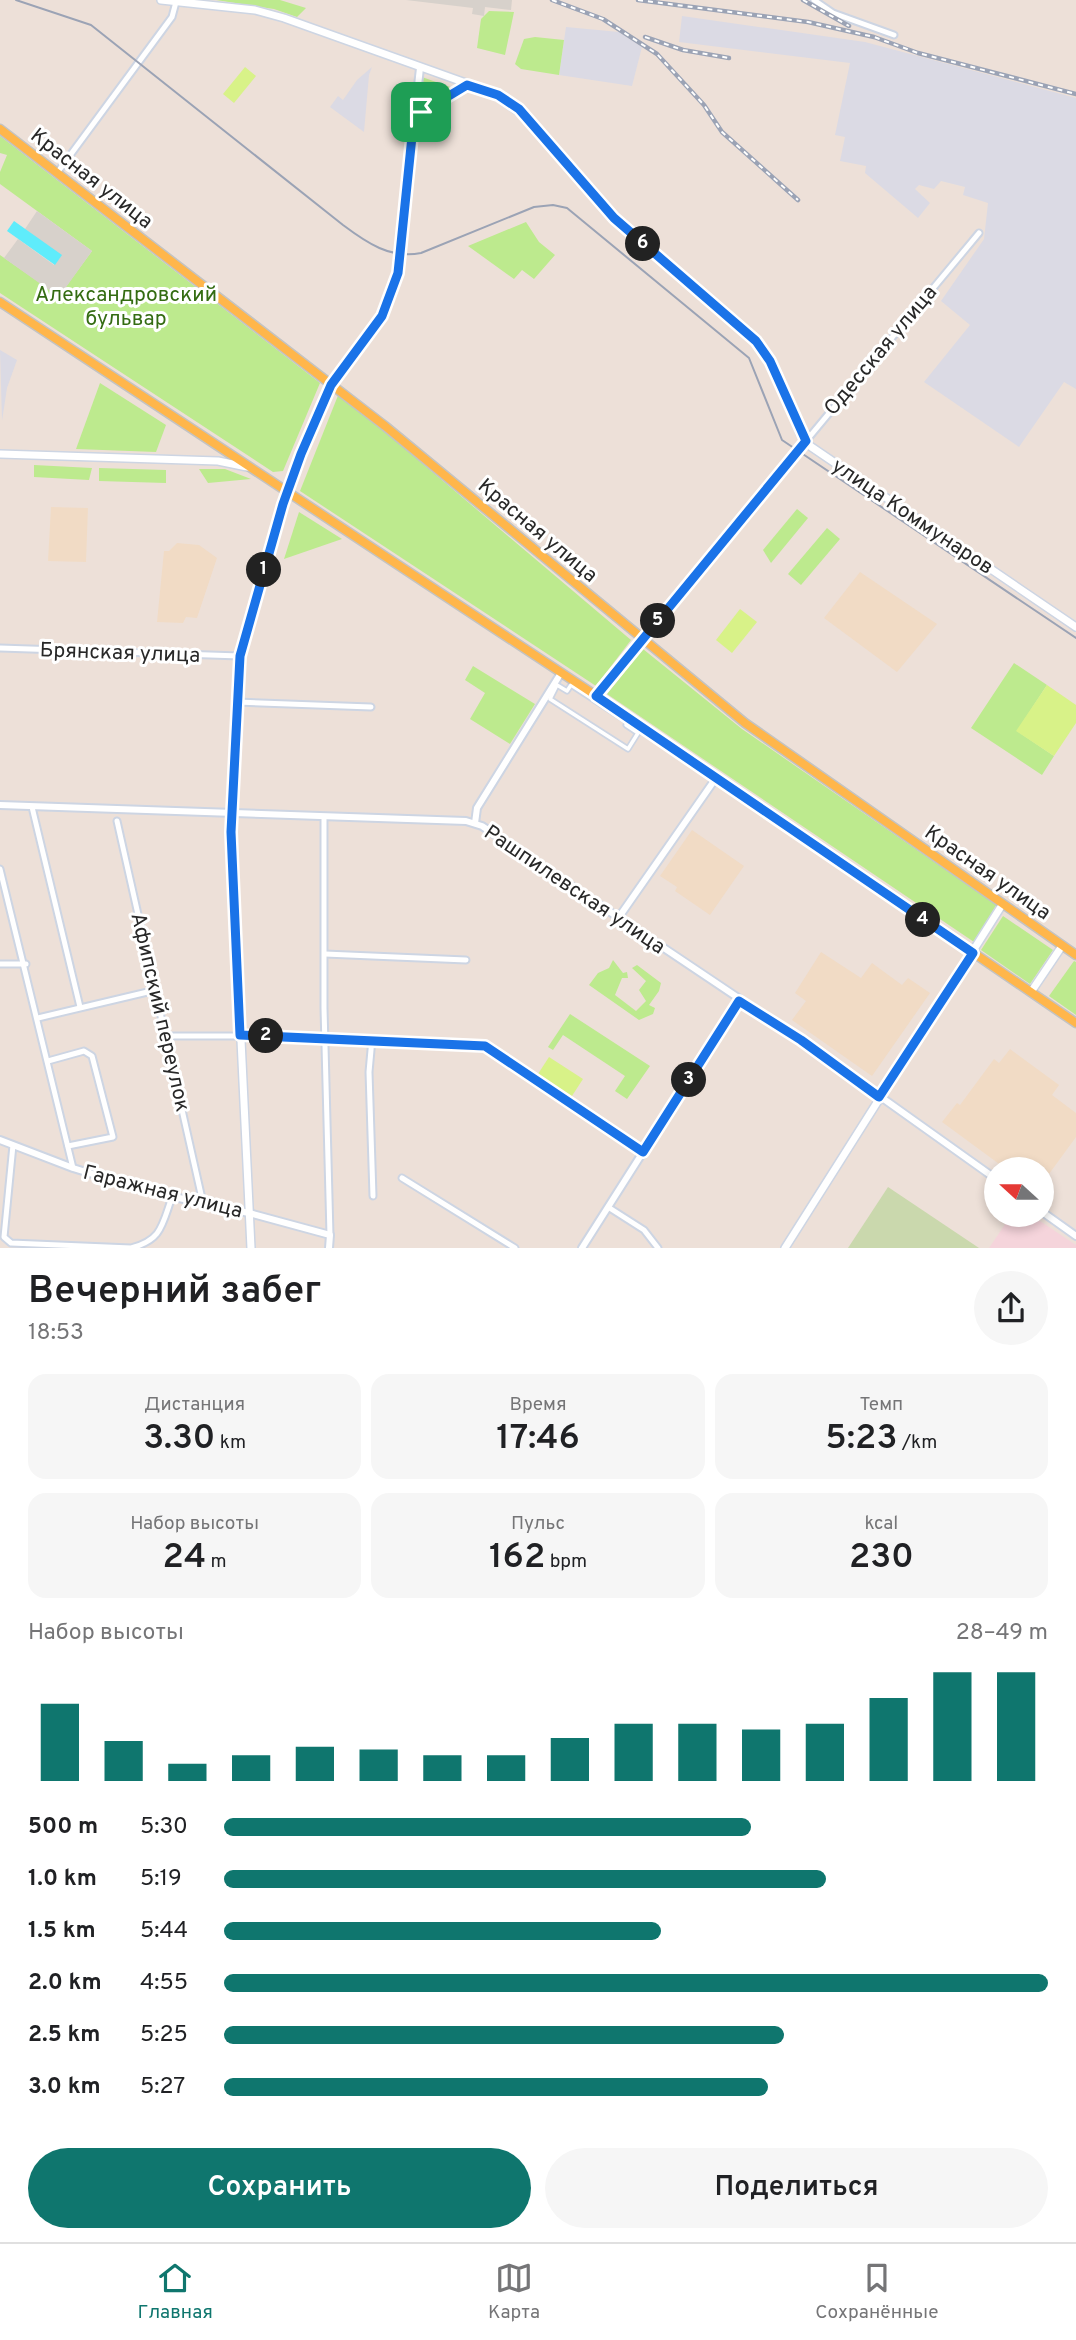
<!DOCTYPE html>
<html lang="ru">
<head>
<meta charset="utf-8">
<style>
	body { margin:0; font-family:Overpass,sans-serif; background:#f6f6f6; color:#202124; height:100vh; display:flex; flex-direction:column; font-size:26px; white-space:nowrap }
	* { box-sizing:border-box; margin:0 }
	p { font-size:23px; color:#757577 }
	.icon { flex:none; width:38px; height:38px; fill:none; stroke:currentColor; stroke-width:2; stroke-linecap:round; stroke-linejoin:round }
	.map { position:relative; height:1248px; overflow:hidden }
	.sheet { display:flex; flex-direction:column; background:#fff; flex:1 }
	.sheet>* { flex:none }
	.needle { width:46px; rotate:291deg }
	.buttons { position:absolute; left:984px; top:1157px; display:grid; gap:14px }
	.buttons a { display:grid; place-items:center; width:70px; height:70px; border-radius:50%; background:#fff; box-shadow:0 4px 10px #0003; font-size:35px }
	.pin { position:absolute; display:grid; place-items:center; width:60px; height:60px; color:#fff; margin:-30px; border-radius:14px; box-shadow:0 4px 10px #0006 }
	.km { position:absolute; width:35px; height:35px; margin:-18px; border-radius:50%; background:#222; color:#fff; font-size:19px; line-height:35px; text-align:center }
	.round { display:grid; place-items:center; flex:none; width:74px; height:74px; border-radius:37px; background:#f6f6f6 }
	.headline { display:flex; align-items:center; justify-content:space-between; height:119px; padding:0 28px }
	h1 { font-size:38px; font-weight:600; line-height:52px }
	.stats { display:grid; grid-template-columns:repeat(3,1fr); gap:10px; height:119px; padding:7px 28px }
	.stats div { display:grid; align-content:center; border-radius:18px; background:#f6f6f6; text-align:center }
	.stats b { font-size:35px; font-weight:600 }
	.stats small { font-size:19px; font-weight:400 }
	.stats p { font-size:19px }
	.chart { height:196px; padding:14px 28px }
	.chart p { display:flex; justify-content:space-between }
	.chart svg { width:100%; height:126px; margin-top:7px; stroke:#0f766e; stroke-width:6 }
	.button { display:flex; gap:14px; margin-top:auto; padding:14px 28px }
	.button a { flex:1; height:80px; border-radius:42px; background:#0f766e; color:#fff; font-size:28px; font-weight:600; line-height:80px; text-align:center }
	.button a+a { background:#f6f6f6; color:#202124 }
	ul { padding:0 28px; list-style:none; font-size:23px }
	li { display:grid; grid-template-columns:112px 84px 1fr; align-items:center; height:52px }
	li i { height:18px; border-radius:9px; background:#0f766e }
	.tab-bar { display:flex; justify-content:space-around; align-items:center; height:98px; border-top:2px solid #e0e0e0; background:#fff; font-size:19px; color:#757577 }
	.tab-bar a { display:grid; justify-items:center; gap:4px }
	.tab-bar .on { color:#0f766e }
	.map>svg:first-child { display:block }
</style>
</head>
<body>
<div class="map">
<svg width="1076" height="1248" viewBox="0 0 1076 1248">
	<rect width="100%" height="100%" fill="#ede0d8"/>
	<g fill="#dbdae4">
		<polygon points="682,16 865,42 1076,98 1076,389 1064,382 1019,447 924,382 970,325 941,301 984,239 988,203 963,195 965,187 941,181 934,189 919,185 915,189 930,203 918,218 865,173 866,166 840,161 845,137 835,135 850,63 679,42"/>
		<polygon points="566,27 619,32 642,47 632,86 559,75"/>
		<polygon points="372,67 369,75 364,132 330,107 338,96 343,100 357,80"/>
		<polygon points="0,350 17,360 7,388 2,421"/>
	</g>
	<g fill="#f1dbc5">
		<polygon points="51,507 88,508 86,562 48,561"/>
		<polygon points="177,543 199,545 217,558 197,618 186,617 183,623 157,622 164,551 169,551"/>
		<polygon points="860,572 937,624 897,672 824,618"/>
		<polygon points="692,830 744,866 710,915 675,891 677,887 660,876"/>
		<polygon points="821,952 861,978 872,963 902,985 908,978 930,993 872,1076 792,1020 806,1001 795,993"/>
		<polygon points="1010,1049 1059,1085 1052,1095 1076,1113 1076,1137 1041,1185 1041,1169 1006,1169 942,1122 957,1103 960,1105 994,1059 999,1063"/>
	</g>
	<polygon fill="#f5d4db" points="1012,1214 1031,1215 1076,1245 1076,1248 989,1248"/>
	<g fill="#bdea8e">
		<polygon points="216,0 280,0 306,8 297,17 274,9"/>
		<polygon points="489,11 514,12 505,55 477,48 481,19"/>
		<polygon points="535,37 564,40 559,75 521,69 515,64 524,39"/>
		<polygon points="422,77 453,88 418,110"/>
		<polygon points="0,136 320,383 283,471 273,472 0,293 0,255 59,296 92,251 0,184 0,172 7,155 0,153"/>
		<polygon points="526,222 539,242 555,255 534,279 522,270 514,279 468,246"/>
		<polygon points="100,383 166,425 156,452 76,449"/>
		<polygon points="339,393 631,640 596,686 300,491"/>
		<polygon points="34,465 92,468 89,480 34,477"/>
		<polygon points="99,468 166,470 166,483 99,481"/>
		<polygon points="199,469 225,469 251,479 208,483"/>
		<polygon points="797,509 808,518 771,563 763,550"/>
		<polygon points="299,512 342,539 284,559"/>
		<polygon points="827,528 840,539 801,585 788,574"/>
		<polygon points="643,649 742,729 998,906 974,942 607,694"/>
		<polygon points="1014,663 1047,685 1017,731 1054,756 1042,775 971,728"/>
		<polygon points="473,666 535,704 510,744 470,719 485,693 465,680"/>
		<polygon points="1003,916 1053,950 1030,984 981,950"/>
		<polygon points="613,960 623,973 627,972 628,978 622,978 615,995 636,1011 646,1001 639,990 646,981 632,968 637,965 661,983 659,991 649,1005 655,1008 653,1014 639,1020 589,985 598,973 609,968"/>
		<polygon points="1074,961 1076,962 1076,1015 1049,996"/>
		<polygon points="570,1014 650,1066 627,1099 615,1091 625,1076 563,1035 553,1050 548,1047"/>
	</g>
	<polygon fill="#cad8ad" points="888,1187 979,1248 848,1248"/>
	<g fill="#d8f288">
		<polygon points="245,67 256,76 234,103 223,94"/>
		<polygon points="740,609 757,622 732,653 716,640"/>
		<polygon points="1047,685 1076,705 1076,723 1054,756 1016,731"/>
		<polygon points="549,1057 583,1079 570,1099 536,1077"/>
	</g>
	<g fill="#d7d1cb">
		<polygon points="406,0 512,0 511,10 485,7 484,16 472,14 473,8"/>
		<polygon points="37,211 92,251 59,297 4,258 18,239 54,265 61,256 25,229"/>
	</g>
	<polygon fill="#5fecfb" points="14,221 62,255 55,265 7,231"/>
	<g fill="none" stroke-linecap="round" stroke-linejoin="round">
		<g stroke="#cdd5e3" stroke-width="7">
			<polygon id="pedestrian" points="557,685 567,691 571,685 628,722 626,725 638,733 628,749 550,699"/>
		</g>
		<g stroke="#cdd5e3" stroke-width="9">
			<g id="minor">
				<polyline points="814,0 833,13 894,35"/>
				<polyline points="57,173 172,17 176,2"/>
				<polyline points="806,441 979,233"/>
				<polyline points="0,648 240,656"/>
				<polyline points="237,702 371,707"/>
				<polyline points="32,807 80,1007"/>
				<polyline points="324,817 324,1008 330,1235"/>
				<polyline points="117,821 203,1203"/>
				<polyline points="0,869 73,1168"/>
				<polyline points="325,954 466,960"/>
				<polyline points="0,964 26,964"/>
				<polyline points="38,1018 156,990"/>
				<polyline points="167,1036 264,1036 485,1046 643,1152"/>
				<polyline points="372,1039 369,1072 373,1196"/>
				<polyline points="48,1061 84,1051 92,1056 113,1137 68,1146"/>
				<path d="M13,1145L4,1237L11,1243L131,1248C162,1240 162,1225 172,1197"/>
				<polyline points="402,1178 515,1248"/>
				<polyline points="608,1207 644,1230 658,1248"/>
			</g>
		</g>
		<g stroke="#cdd5e3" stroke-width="10">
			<g id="tertiary">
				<polyline points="414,117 467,85"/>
				<polyline points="331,385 382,316 396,278 420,68"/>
				<polyline points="595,696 806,441"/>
				<polyline points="0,805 466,821 482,826 801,1040 996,1179"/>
				<polyline points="475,823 477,808 561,673"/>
				<polyline points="619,917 716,778"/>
				<polyline points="0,1140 73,1168 151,1192 249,1213 330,1235 329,1248"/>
				<polyline points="1041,1211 1076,1236"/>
				<polyline points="582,1248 739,1001"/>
			</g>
		</g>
		<g stroke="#cdd5e3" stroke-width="10">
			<g id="secondary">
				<polyline points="161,0 255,10 284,18 491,92 529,119 602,204 634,237 756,341 779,379 800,433 810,446 1076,627"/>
				<polyline points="0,454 218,461 247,467"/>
				<polyline points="1031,992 1062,946"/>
				<polyline points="251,1248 231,832 240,656 287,492 331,385"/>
				<polyline points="785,1248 1002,905"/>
			</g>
		</g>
		<g stroke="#c3c3c3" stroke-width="11">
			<g id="primary">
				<polyline points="0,129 385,426 745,723 1076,955"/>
				<polyline points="0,302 645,728 1076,1023"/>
			</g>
		</g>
		<use href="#pedestrian" stroke="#fff" stroke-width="3.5"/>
		<use href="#minor" stroke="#fff" stroke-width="5"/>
		<use href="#tertiary" stroke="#fff" stroke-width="6"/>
		<use href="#secondary" stroke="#fff" stroke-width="7"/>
		<use href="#primary" stroke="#ffb64b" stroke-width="8"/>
		<path stroke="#9ba3b5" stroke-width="2" d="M16,0L91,25L343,225C367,243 390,259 421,253L534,207L553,205L567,208L749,358L782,440L1076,638"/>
		<g stroke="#9ba3b5" stroke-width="4.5">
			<g id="rail">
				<polyline points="552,0 603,19 657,54 704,105 722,132 798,200"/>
				<polyline points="638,0 808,22 874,37 918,53 1076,94"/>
				<polyline points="803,0 849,26"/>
				<polyline points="645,37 683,50 729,58"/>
			</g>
		</g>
		<use href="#rail" stroke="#fff" stroke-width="2" stroke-dasharray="5" stroke-linecap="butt"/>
	</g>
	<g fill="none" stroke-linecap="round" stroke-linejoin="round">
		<g stroke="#fff" stroke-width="14">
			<polygon id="route" points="467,85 498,95 519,109 614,218 756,341 770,361 806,441 596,696 973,953 879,1097 801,1040 739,1001 643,1152 485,1046 240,1035 231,832 240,656 283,504 301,454 331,385 382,316 398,273 414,117"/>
		</g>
		<use href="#route" stroke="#1a73e8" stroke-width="9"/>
	</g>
	<g text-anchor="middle" stroke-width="6" stroke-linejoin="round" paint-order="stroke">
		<g font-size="21" fill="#282828" stroke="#fff">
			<text transform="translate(92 178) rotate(38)" y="7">Красная улица</text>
			<text transform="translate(880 350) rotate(-50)" y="7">Одесская улица</text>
			<text transform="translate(913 516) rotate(34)" y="7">улица Коммунаров</text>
			<text transform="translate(538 530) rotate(40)" y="7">Красная улица</text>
			<text transform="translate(120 652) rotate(2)" y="7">Брянская улица</text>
			<text transform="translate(988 872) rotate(35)" y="7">Красная улица</text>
			<text transform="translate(575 889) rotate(34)" y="7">Рашпилевская улица</text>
			<text transform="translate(161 1012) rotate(77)" y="7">Афипский переулок</text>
			<text transform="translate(163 1191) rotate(14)" y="7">Гаражная улица</text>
		</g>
		<g font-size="21" fill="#346c12" stroke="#fff">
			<text x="126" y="301">Александровский<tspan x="126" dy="24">бульвар</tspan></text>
		</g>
	</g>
</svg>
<div class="buttons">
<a><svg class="needle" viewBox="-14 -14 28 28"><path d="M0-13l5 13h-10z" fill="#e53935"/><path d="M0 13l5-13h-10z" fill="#757577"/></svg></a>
</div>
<div class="pin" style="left:421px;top:112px;background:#1e9e55"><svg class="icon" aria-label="arrive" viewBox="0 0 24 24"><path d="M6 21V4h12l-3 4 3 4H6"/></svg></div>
<b class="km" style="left:264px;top:570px">1</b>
<b class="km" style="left:266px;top:1036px">2</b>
<b class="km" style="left:689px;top:1080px">3</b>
<b class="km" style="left:923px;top:920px">4</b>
<b class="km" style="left:658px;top:621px">5</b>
<b class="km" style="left:643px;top:244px">6</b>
</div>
<section class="sheet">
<div class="headline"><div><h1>Вечерний забег</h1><p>18:53</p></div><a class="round"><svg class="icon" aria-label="share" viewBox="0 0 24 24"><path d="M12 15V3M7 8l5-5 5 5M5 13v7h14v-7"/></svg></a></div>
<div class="stats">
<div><p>Дистанция</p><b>3.30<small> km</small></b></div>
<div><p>Время</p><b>17:46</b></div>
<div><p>Темп</p><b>5:23<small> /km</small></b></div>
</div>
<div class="stats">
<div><p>Набор высоты</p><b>24<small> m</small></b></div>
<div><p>Пульс</p><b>162<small> bpm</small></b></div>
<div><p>kcal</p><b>230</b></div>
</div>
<div class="chart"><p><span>Набор высоты</span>28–49 m</p>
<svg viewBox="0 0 160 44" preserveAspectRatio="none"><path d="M5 44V17M15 44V30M25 44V38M35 44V35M45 44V32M55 44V33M65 44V35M75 44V35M85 44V29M95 44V24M105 44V24M115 44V26M125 44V24M135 44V15M145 44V6M155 44V6"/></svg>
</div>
<ul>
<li><b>500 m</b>5:30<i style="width:64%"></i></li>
<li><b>1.0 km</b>5:19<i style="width:73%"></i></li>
<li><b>1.5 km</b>5:44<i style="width:53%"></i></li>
<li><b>2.0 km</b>4:55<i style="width:100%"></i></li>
<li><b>2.5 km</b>5:25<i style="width:68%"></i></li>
<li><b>3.0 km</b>5:27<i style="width:66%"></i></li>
</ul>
<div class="button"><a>Сохранить</a><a>Поделиться</a></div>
</section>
<nav class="tab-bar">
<a class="on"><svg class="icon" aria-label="home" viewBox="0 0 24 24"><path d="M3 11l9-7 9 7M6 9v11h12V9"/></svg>Главная</a>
<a><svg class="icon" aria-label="map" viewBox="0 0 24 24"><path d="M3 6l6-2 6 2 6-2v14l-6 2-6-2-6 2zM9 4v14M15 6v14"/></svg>Карта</a>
<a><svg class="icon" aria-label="saved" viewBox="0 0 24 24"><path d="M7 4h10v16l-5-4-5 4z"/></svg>Сохранённые</a>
</nav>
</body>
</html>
